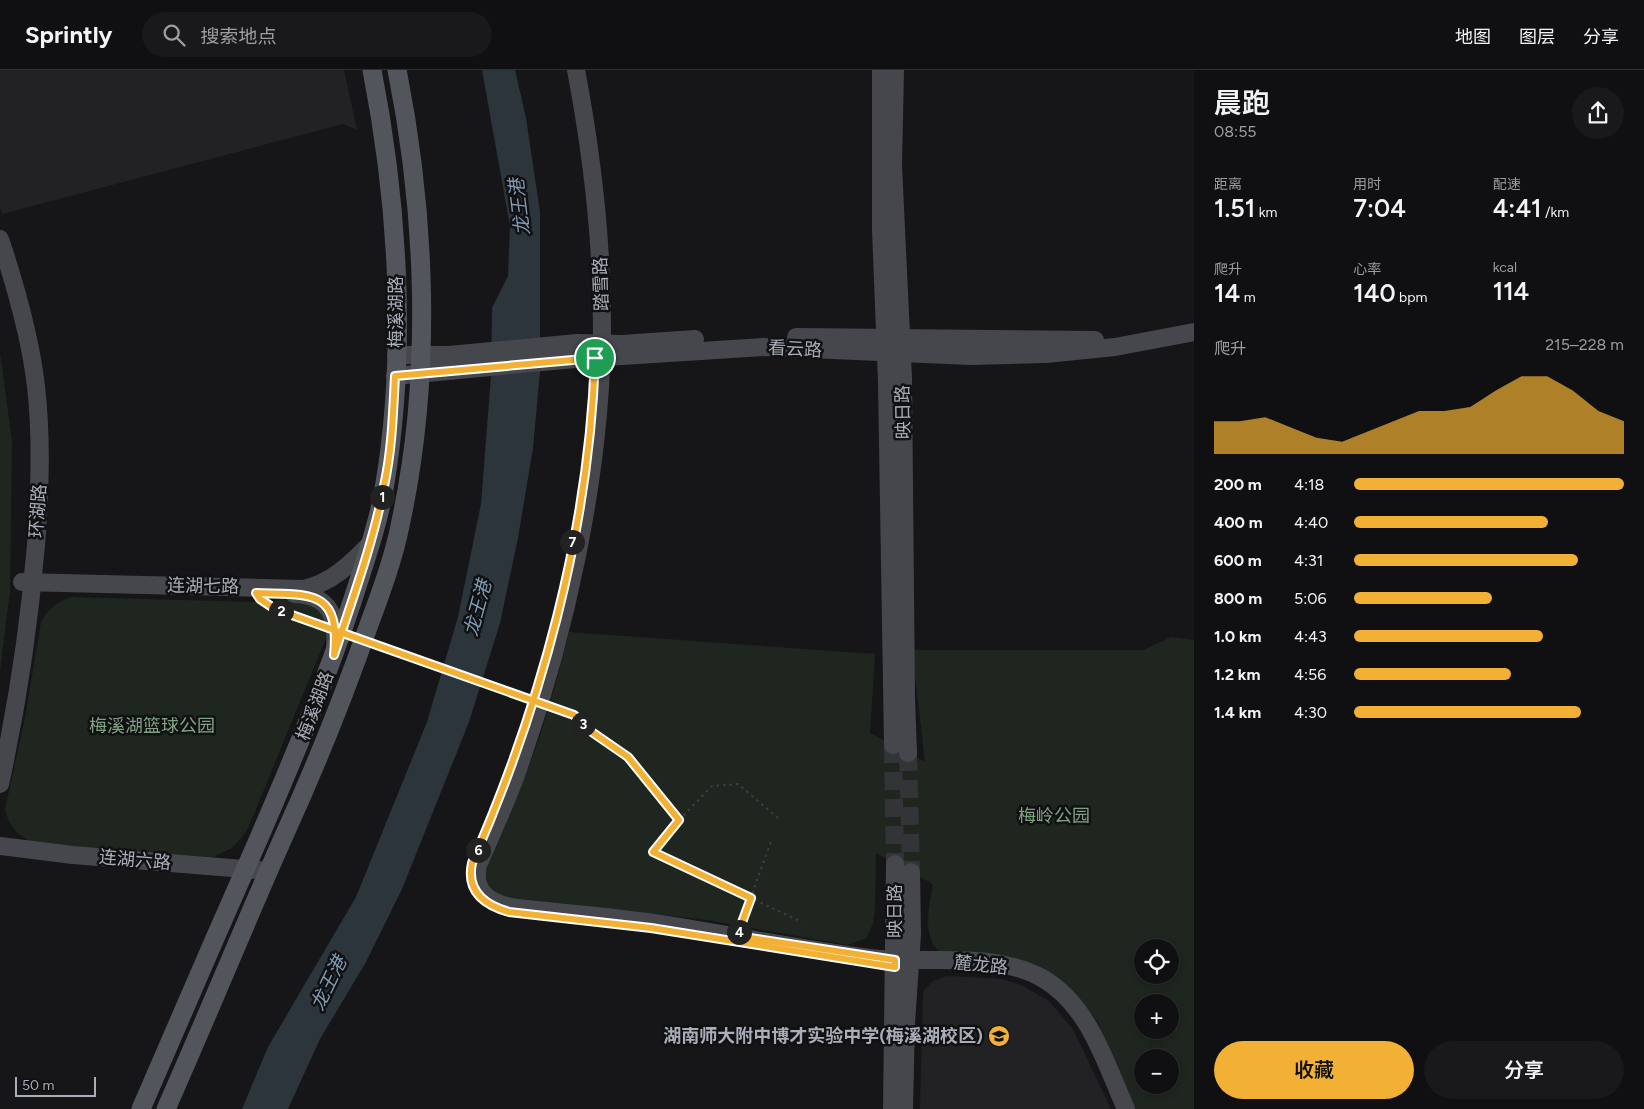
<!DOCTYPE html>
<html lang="zh">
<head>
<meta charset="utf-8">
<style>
	body { margin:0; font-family:Figtree,"Noto Sans SC",sans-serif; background:#19191b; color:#f1f3f6; height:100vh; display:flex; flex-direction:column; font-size:19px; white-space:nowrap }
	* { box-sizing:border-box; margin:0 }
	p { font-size:16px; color:#9c9d9f }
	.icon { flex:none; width:28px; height:28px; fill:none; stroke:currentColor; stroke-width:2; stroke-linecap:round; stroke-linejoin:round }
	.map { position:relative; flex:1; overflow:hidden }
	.sheet { display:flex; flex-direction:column; background:#101012; width:450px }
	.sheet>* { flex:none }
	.buttons { position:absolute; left:1134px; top:869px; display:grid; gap:10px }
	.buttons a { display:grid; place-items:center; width:45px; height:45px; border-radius:50%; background:#101012; box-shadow:0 2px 8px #0003,0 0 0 1px #303032; font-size:25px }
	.scale { position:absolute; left:15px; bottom:12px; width:81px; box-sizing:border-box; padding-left:5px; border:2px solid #a8adb8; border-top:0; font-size:14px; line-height:18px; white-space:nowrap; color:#a8adb8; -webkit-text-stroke:4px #111113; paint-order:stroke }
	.pin { position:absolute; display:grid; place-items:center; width:42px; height:42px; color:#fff; margin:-21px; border:2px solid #fff; border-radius:50%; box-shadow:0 1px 5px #0007 }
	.km { position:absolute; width:25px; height:25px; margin:-12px; border-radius:50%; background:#222; color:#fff; font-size:14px; line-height:25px; text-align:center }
	.round { display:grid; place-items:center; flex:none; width:52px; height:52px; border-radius:26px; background:#19191b }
	.headline { display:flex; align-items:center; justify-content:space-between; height:85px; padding:0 20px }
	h1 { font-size:28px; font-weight:600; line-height:38px }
	.metrics { display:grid; grid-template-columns:repeat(3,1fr); gap:8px; height:85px; padding:5px 20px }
	.metrics div { display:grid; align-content:center }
	.metrics b { font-size:25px; font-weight:600 }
	.metrics small { font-size:14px; font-weight:400 }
	.metrics p { font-size:14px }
	.chart { height:140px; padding:10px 20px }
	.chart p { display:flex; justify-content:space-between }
	.chart svg { width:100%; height:90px; margin-top:5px; fill:#f2b134; opacity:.7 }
	.primary-button { display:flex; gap:10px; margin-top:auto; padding:10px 20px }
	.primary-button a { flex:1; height:58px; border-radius:30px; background:#f2b134; color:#111; font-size:20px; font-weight:600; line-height:58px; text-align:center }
	.primary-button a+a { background:#19191b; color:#f1f3f6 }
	ul { padding:0 20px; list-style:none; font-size:16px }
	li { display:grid; grid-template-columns:80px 60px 1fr; align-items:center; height:38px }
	li i { height:12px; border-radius:6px; background:#f2b134 }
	header { display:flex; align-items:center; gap:30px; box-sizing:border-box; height:70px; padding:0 25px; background:#101012; border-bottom:1px solid #303032 }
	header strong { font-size:24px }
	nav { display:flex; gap:28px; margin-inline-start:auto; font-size:18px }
	.search { width:350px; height:45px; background:#19191b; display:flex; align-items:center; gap:12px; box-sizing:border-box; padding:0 18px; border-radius:28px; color:#9c9d9f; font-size:19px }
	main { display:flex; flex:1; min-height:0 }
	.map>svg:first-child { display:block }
</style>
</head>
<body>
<header>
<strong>Sprintly</strong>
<div class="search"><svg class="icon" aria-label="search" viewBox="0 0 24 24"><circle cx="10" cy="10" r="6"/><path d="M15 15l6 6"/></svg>搜索地点</div>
<nav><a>地图</a><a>图层</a><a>分享</a></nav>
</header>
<main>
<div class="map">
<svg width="1194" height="1039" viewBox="0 0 1194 1039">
	<rect width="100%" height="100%" fill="#161618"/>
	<g fill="#222225">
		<polygon points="0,0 344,0 357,60 343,54 2,144 0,138"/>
		<polygon points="947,906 1002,909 1023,916 1049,931 1073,959 1111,1039 920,1039 923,926 924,920 933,911"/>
	</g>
	<g fill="#1e261f" fill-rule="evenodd">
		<polygon points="0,282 12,371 10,522 0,601"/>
		<path d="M70,527L297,533C317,534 331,547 326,568L252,749L246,762L232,778L213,787L133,782L32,772C17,765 8,755 5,739L25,648L41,552C47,539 57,533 70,527Z"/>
		<path d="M569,562L875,584L870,663L925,692L912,580H1144L1171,567L1194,570V1039H1135L1098,953L1076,924L1059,910L939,881C921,865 930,835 933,814L876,783L875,839L873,853L867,868L847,875L701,849L511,828L490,821L483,810C488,775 509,744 523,711C543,663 556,613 569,562ZM1142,878H1170V905H1142ZM1142,932H1170V960H1142ZM1142,988H1170V1015H1142Z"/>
	</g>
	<polygon fill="#2c353c" points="482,0 515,0 526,48 540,142 540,302 533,378 518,468 500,553 469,652 402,819 366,892 320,969 288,1039 242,1039 268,977 356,827 427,652 458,547 481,434 491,306 492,238 508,206 510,156"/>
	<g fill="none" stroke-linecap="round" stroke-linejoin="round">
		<g stroke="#333438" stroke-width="18" stroke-dasharray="18 9" stroke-linecap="butt">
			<polyline points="893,675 895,794"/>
			<polyline points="908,683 911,802"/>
		</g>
		<g stroke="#3d3f44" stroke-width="2" stroke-dasharray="2.5 4" stroke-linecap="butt">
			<polyline points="263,532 290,544"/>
			<polyline points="574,645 586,658 628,687 679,750"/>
			<polyline points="778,748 738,714 712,716 679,750 653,782 802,852"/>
			<polyline points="741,854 772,769"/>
		</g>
		<g stroke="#45474d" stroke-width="18">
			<path d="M576,0C592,84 602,170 602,256C602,403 565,567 516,705C505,735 491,765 478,795C472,821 488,832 511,837C558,843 606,846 654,853C726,864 798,879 870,888C926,895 991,880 1042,908C1089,935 1105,992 1126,1039"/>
			<polyline points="881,0 881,160 887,312 893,675"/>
			<polyline points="895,0 893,95 903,308 906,628 908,683"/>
			<path d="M0,169C16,217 30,266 36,316C42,369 40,421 36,475C29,557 18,632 0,714"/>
			<polyline points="796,267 1095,270"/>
			<polyline points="396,285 449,285 577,273 622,274 695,269"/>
			<polyline points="395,306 575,289 764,277 971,286 1046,284 1115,277 1194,262"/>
			<path d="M22,512L303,519C330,514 352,493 370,474"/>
			<path d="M294,524C329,525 337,545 335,577"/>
			<polyline points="0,776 73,785 269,801"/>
			<polyline points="892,1039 895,794"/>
			<polyline points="904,1039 906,953 912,864 911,802"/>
		</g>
		<g stroke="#53555c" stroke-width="19">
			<path d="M141,1039C180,949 219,858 259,768C293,689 326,611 353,529C365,491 379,452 385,413C407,279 398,133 372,0"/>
			<path d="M166,1039C206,949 243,858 283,768C314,700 342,631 367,560C380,525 394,488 401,451C432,306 426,145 397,0"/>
		</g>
		<polyline stroke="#3d3f44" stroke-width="2" stroke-dasharray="2.5 4" stroke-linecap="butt" points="290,544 574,645"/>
	</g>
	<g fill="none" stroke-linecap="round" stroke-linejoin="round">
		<g stroke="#fff" stroke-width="10">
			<path id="route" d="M595,288L395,306C393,343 392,380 384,416C373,474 352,530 334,585C341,518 309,525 256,523L260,529L275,539L574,645L586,658L628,687L679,750L653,782L751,828L737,866L895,890V897L651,858L509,842C484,835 466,821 472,793C541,636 589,461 595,288"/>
		</g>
		<use href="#route" stroke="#f2b134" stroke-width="6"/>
	</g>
	<defs>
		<g id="school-disc" transform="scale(1.125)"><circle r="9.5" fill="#f2b134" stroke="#111113"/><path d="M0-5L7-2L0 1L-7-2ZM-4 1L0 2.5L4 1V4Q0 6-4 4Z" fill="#111"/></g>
	</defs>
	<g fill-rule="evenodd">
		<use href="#school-disc" x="999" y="966"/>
	</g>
	<g text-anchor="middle" stroke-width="5" stroke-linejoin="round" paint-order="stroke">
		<g font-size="18" fill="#a8adb8" stroke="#111113">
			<text transform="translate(601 214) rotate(-92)" y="6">踏雪路</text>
			<text transform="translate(396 242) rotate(-90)" y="6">梅溪湖路</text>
			<text transform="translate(795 279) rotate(3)" y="6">看云路</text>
			<text transform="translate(903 342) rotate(-91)" y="6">映日路</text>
			<text transform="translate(38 441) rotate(-86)" y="6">环湖路</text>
			<text transform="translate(203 516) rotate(1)" y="6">连湖七路</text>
			<text transform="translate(315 636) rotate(-69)" y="6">梅溪湖路</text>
			<text transform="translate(135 790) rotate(5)" y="6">连湖六路</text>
			<text transform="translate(895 841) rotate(-90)" y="6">映日路</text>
			<text transform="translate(981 895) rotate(6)" y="6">麓龙路</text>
		</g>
		<g font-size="18" fill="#7fa381" stroke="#111113">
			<text x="152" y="662">梅溪湖篮球公园</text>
			<text x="1054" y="752">梅岭公园</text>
		</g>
		<g font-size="18" font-weight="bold" fill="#a8adb8" stroke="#111113" text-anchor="end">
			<text x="983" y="972">湖南师大附中博才实验中学(梅溪湖校区)</text>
		</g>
		<g font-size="19" font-style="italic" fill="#7f9bb3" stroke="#111113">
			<text transform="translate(519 137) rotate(-97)" y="7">龙王港</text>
			<text transform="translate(477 538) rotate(-75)" y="7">龙王港</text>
			<text transform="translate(328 913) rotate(-64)" y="7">龙王港</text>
		</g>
	</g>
</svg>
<div class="buttons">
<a><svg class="icon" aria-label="locate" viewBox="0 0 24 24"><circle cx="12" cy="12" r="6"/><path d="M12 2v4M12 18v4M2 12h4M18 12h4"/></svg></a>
<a>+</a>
<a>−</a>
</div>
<div class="scale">50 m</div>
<div class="pin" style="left:595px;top:288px;background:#1e9e55"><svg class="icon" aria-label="arrive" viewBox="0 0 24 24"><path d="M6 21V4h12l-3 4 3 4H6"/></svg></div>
<b class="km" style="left:382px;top:427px">1</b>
<b class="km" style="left:281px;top:541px">2</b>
<b class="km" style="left:583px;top:654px">3</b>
<b class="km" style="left:739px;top:862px">4</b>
<b class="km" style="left:478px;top:780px">6</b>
<b class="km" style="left:572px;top:472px">7</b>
</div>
<section class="sheet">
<div class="headline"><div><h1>晨跑</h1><p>08:55</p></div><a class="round"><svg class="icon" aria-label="share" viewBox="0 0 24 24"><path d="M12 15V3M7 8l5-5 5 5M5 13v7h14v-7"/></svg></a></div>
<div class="metrics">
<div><p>距离</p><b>1.51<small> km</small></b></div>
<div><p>用时</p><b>7:04</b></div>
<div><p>配速</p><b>4:41<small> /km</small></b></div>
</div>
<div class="metrics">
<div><p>爬升</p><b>14<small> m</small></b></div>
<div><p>心率</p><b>140<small> bpm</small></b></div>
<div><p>kcal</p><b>114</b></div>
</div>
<div class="chart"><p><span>爬升</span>215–228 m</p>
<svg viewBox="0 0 160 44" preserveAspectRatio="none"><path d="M0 44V28L10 28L20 26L30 31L40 36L50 38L60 33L70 28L80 23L90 23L100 21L110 13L120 6L130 6L140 13L150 23L160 28V44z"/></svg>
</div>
<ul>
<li><b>200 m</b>4:18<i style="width:100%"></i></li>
<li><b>400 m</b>4:40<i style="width:72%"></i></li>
<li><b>600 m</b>4:31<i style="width:83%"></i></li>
<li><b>800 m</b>5:06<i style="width:51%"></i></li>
<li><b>1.0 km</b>4:43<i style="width:70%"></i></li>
<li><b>1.2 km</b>4:56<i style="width:58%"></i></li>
<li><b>1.4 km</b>4:30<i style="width:84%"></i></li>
</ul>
<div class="primary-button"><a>收藏</a><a>分享</a></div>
</section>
</main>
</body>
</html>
